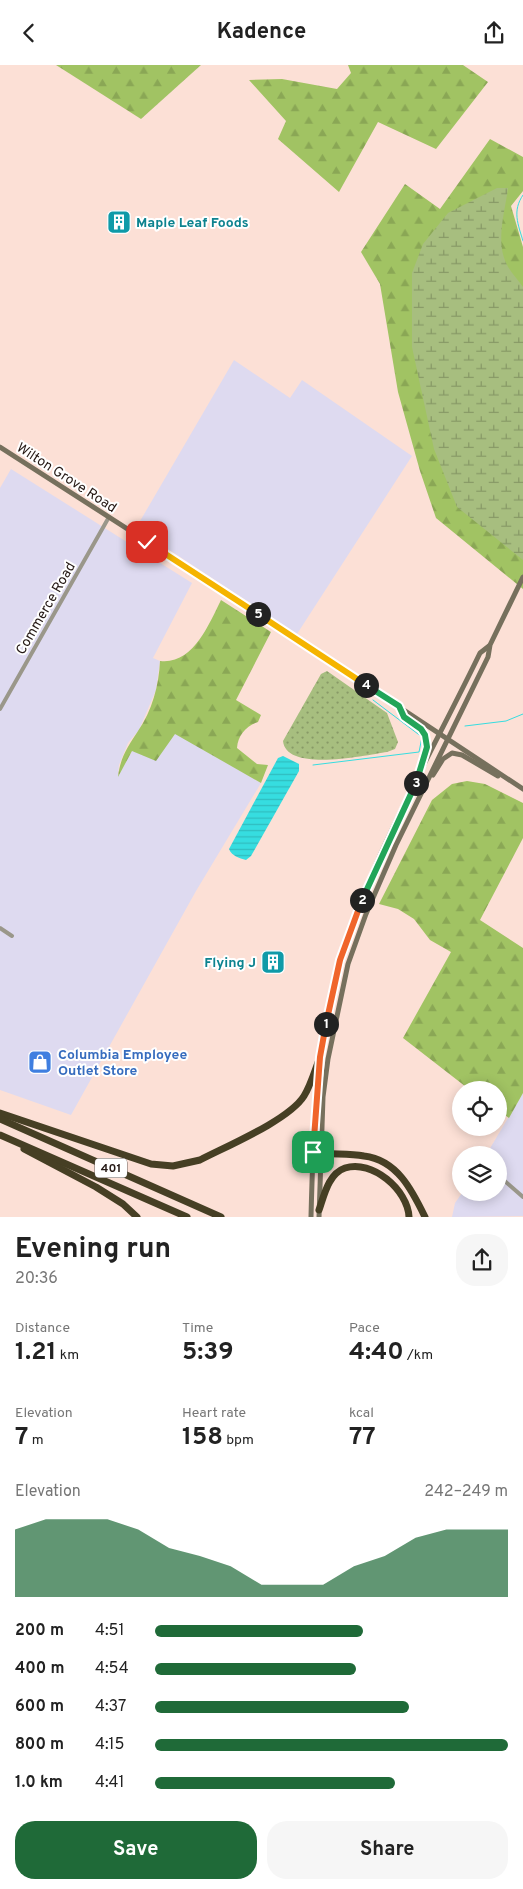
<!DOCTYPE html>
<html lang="en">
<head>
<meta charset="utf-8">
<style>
	body { margin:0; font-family:Overpass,sans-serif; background:#f6f6f6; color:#222; height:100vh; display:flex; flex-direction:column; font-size:19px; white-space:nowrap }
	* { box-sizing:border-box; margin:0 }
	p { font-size:16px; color:#767676 }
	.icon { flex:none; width:28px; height:28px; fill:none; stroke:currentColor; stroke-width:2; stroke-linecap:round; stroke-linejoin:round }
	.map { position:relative; height:1152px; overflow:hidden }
	.side { display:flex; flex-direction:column; background:#fff; flex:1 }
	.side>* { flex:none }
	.controls { position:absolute; left:452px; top:1016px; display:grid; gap:10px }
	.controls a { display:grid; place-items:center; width:55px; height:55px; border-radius:50%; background:#fff; box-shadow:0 2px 12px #0003; font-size:25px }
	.pin { position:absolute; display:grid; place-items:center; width:42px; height:42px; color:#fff; margin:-21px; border-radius:10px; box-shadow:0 2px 8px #0006 }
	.km { position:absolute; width:25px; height:25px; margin:-12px; border-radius:50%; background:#222; color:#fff; font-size:14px; line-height:25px; text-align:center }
	.round { display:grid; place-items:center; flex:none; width:52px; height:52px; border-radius:20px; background:#f6f6f6 }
	.head { display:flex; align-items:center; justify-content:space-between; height:85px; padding:0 15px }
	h1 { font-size:28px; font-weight:700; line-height:38px }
	.figures { display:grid; grid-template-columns:repeat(3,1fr); gap:8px; height:85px; padding:5px 15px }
	.figures div { display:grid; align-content:center }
	.figures b { font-size:25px; font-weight:700 }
	.figures small { font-size:14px; font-weight:400 }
	.figures p { font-size:14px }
	.chart { height:140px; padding:10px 15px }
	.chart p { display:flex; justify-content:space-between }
	.chart svg { width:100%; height:90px; margin-top:5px; fill:#1f6a38; opacity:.7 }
	.action { display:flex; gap:10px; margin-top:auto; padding:10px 15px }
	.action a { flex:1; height:58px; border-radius:20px; background:#1f6a38; color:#fff; font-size:20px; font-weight:700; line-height:58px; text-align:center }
	.action a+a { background:#f6f6f6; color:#222 }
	ul { padding:0 15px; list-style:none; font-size:16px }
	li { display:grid; grid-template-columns:80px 60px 1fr; align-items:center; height:38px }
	li i { height:12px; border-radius:6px; background:#1f6a38 }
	header { display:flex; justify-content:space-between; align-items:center; height:65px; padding:0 15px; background:#fff; font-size:22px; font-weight:700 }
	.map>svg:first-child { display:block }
</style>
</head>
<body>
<header><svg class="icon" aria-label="back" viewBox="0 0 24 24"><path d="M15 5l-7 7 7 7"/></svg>Kadence<svg class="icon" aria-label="share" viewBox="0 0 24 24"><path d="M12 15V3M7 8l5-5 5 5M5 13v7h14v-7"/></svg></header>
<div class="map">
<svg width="523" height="1152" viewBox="0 0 523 1152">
	<defs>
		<pattern id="grass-dots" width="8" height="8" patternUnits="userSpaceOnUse" patternTransform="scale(1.25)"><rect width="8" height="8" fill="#a7be7f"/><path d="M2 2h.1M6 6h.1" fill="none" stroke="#889a67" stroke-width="1.8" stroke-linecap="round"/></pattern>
		<pattern id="forest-firs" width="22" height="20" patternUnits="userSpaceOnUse" patternTransform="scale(1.25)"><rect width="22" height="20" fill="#a1c363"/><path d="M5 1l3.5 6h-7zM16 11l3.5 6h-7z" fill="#8aa755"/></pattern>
		<pattern id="wetland-marsh" width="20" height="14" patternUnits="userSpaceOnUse" patternTransform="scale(1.25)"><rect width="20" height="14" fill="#a7be7f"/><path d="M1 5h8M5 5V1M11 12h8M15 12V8" fill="none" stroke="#889a67"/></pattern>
		<pattern id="water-rules" width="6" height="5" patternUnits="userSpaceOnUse" patternTransform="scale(1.25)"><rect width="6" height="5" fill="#36dde0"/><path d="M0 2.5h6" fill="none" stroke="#30bdbf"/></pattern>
	</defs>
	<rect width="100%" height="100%" fill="#fce0d6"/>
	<g fill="#dedaf0">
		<polygon points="234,295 290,333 302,315 412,391 297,569 136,463"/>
		<polygon points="11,404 192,518 153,593 160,596 156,625 139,665 128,678 119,700 118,710 132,686 175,668 261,718 196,826 71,1050 0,1025 0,423"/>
		<polygon points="523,1028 523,1151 452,1152 455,1138 462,1128 499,1128 499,1090 486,1090"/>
	</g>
	<path fill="url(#grass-dots)" d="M327,606L387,648L398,677L395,684L387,687C367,690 286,708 283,676L321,609Z"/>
	<g fill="url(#forest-firs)">
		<polygon points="56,0 201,0 141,54"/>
		<polygon points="348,0 463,0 488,17 436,84 378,57 339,127 278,74 286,56 249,15 282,14 337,24 351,8"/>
		<polygon points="490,74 523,92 523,126 511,141 523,182 523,524 436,453 420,406 398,327 380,219 361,187 405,119 440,144"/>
		<path d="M221,535L271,567L236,635L261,650L258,657C246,661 238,670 237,683L257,699L268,700L261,718L175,669L156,696L132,686L118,712C120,693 128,681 138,666C152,646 159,620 160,596C193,600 209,559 221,535Z"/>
		<polygon points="467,716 485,719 523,738 523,773 480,855 523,883 523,1028 509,1053 499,1046 499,1025 470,1025 403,973 451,887 430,875 414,854 398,844 379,839 432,735 452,719"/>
	</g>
	<path fill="url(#wetland-marsh)" d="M497,123H508C505,147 495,177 507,200C511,208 518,215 523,222V495L457,442L434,384L412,282V208L423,179L448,148Z"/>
	<path fill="url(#water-rules)" d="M283,691L299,699V706L251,791L246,795C239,793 232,791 229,784L278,693Z"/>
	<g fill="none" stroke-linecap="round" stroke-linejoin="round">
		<g stroke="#36dde0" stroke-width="1">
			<path d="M523,130C512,146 518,159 523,176"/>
			<polyline points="465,661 506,656 523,649"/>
			<polyline points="313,700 419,687 422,672 373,635"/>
		</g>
		<g stroke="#9a978a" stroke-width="4">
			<polyline points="0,644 109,452"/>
			<polyline points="0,863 12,871"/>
			<polyline points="499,1111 523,1132"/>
		</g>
		<g stroke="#76705d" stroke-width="5">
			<polyline points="0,382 227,528 523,724"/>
			<path d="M399,641C408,672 437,648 421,703"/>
			<polyline points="433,710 443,694 452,688 462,690 498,711"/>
			<path d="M311,1152C313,1074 315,995 334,919C362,806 430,692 480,588L489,581"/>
			<polyline points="319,1152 323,1032 328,994 348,899 366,849 396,780 488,592 490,580 523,512"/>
		</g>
		<g stroke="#463f24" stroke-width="7">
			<path d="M0,1048L151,1099L173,1101L200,1095C227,1081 289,1055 304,1031C311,1020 315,1005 320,992"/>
			<polyline points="0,1054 221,1152"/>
			<polyline points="0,1070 187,1152"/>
			<polyline points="24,1084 96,1122 123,1139 137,1152"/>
			<path d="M313,1087C330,1090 347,1088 364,1091C397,1095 412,1125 425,1152"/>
			<path d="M319,1145C324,1131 328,1109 345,1103C372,1094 408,1125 409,1152"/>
		</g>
	</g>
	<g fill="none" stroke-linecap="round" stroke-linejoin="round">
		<g stroke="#fff" stroke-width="10">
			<polyline id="split-1" points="313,1087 320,992 326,959"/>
		</g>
		<g stroke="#fff" stroke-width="10">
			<polyline id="split-2" points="326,959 340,895 362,835"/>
		</g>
		<g stroke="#fff" stroke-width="10">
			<polyline id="split-3" points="362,835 416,718"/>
		</g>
		<g stroke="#fff" stroke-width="10">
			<polyline id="split-4" points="366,620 399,641 404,652 421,664 425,670 427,682 416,718"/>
		</g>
		<g stroke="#fff" stroke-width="10">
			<polyline id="split-5" points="258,549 366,620"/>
		</g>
		<g stroke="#fff" stroke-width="10">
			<polyline id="split-6" points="147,477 258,549"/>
		</g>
		<use href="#split-1" stroke="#f0652b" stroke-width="6"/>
		<use href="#split-2" stroke="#f0652b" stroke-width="6"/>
		<use href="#split-3" stroke="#22a559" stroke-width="6"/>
		<use href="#split-4" stroke="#22a559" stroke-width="6"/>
		<use href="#split-5" stroke="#f5b400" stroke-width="6"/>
		<use href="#split-6" stroke="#f5b400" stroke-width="6"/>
	</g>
	<defs>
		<g id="building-square" transform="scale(1.25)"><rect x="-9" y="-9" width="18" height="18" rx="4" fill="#0f9aa8" stroke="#fff"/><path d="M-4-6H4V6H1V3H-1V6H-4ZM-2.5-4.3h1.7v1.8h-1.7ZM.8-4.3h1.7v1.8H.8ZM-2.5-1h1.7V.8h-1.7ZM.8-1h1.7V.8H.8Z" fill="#fff"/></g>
		<g id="shop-square" transform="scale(1.25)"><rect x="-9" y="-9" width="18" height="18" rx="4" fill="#3f7fe0" stroke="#fff"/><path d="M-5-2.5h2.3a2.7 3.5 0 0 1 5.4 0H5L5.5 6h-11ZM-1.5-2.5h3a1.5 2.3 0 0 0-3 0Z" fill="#fff"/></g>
	</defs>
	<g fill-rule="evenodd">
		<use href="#building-square" x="119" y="157"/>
		<use href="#building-square" x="273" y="897"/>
		<use href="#shop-square" x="40" y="997"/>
	</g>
	<g text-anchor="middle" stroke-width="4" stroke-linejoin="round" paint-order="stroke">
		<rect fill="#fff" stroke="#665e5b" stroke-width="1" x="95" y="1093.5" width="32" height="19" rx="4"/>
		<g font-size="12" font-weight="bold" fill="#251915">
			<text x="111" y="1107">401</text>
		</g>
		<g font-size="14" font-weight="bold" fill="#0d838f" stroke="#fff" text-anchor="start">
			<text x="136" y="162">Maple Leaf Foods</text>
			<text x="256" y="902" text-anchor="end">Flying J</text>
		</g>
		<g font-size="14" fill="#251915" stroke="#fff">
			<text transform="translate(67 412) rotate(33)" y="5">Wilton Grove Road</text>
			<text transform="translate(45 543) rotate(-60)" y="5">Commerce Road</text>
		</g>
		<g font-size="14" font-weight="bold" fill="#366cbe" stroke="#fff" text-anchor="start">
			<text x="58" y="994">Columbia Employee<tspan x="58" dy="16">Outlet Store</tspan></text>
		</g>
	</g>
</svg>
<div class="controls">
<a><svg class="icon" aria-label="locate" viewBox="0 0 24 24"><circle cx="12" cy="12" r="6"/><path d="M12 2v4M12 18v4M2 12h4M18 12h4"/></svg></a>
<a><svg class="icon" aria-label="layers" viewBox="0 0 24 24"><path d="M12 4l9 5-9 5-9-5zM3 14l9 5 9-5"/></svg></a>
</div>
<div class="pin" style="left:313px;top:1087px;background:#1e9e55"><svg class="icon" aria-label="arrive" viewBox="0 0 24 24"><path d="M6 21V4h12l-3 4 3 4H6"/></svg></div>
<div class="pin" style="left:147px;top:477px;background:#d93025"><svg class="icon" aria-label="check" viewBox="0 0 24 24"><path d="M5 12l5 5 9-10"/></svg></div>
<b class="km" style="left:326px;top:959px">1</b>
<b class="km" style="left:362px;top:835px">2</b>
<b class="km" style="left:416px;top:718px">3</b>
<b class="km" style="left:366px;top:620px">4</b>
<b class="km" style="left:258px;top:549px">5</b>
</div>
<section class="side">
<div class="head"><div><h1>Evening run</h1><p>20:36</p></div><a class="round"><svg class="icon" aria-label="share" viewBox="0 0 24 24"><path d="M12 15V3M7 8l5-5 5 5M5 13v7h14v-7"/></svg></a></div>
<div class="figures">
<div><p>Distance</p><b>1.21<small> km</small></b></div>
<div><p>Time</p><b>5:39</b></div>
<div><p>Pace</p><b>4:40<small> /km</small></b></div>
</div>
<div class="figures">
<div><p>Elevation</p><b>7<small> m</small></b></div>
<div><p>Heart rate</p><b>158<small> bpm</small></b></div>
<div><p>kcal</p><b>77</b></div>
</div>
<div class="chart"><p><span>Elevation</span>242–249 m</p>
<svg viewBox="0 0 160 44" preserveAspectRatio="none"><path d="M0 44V11L10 6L20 6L30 6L40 11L50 20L60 24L70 29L80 38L90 38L100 38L110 29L120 24L130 15L140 11L150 11L160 11V44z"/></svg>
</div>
<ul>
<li><b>200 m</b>4:51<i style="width:59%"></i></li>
<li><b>400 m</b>4:54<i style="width:57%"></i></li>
<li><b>600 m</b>4:37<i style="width:72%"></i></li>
<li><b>800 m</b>4:15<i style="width:100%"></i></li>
<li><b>1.0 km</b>4:41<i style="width:68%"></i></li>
</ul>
<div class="action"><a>Save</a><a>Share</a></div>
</section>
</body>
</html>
